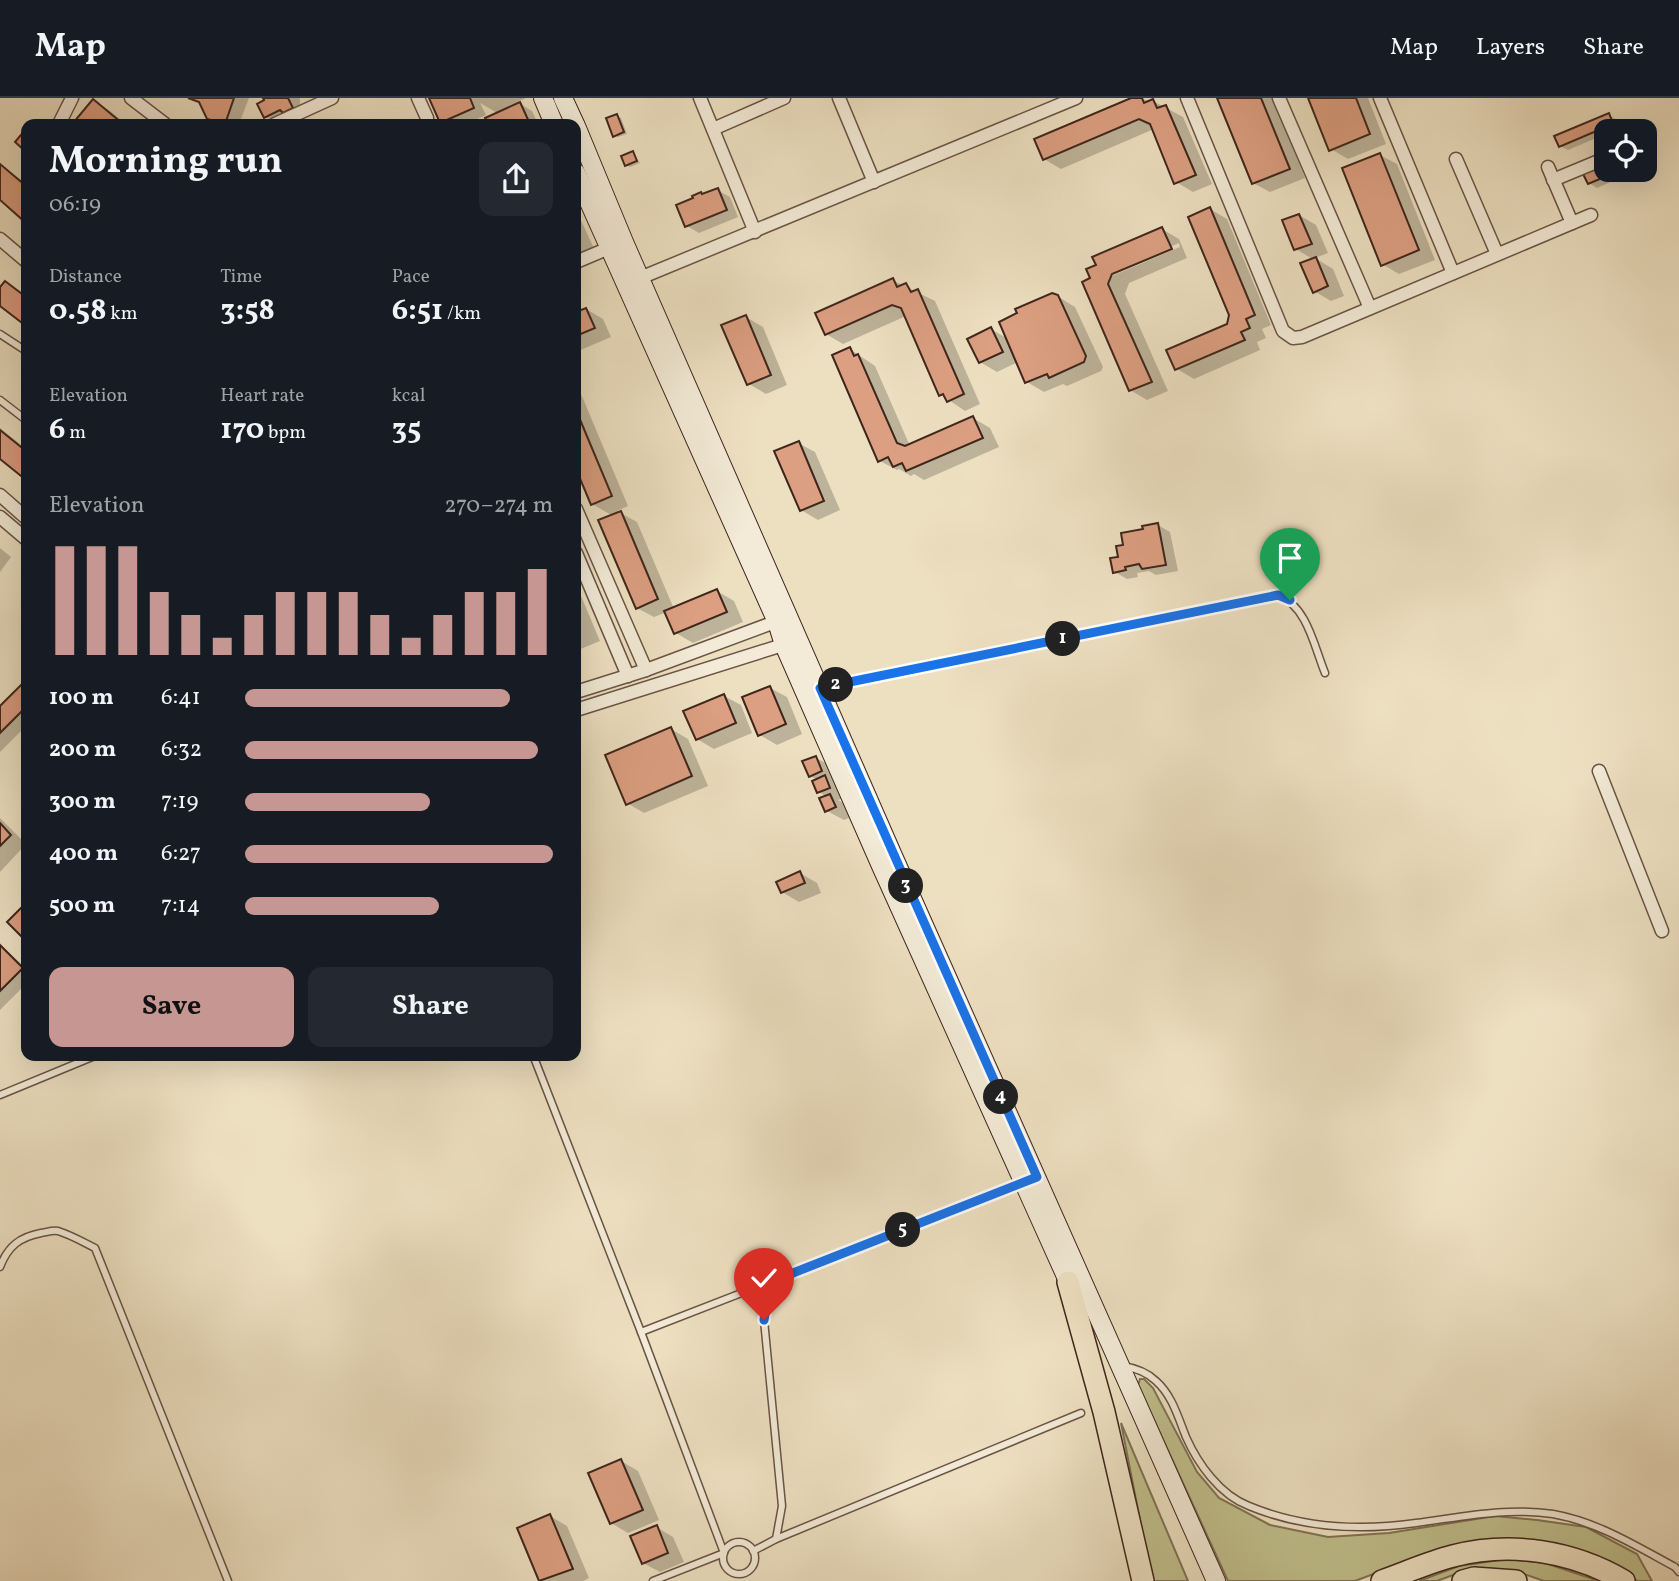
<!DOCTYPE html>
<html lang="en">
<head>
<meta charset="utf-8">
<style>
	body { margin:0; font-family:Vollkorn,serif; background:#242831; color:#f1f3f6; height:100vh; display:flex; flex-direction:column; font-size:26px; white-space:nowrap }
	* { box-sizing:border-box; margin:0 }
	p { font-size:23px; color:#9ea1a6 }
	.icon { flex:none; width:38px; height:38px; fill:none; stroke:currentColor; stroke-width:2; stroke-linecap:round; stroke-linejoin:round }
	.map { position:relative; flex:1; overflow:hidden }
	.sheet { position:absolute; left:21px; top:21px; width:560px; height:942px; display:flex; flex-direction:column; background:#171b24; border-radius:14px; box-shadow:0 7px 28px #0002 }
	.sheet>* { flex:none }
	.buttons { position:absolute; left:1594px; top:21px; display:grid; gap:14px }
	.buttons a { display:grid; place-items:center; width:63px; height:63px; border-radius:14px; background:#171b24; box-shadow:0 7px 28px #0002; font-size:35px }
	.pin { position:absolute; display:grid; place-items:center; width:60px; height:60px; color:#fff; margin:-72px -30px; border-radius:50% 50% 50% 0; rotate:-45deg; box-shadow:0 0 7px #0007 }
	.pin .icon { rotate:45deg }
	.km { position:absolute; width:35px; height:35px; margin:-18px; border-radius:50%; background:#222; color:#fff; font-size:19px; line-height:35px; text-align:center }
	.round { display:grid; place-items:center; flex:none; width:74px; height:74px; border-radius:14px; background:#242831 }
	.summary { display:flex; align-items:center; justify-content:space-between; height:119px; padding:0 28px }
	h1 { font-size:38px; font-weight:700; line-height:52px }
	.figures { display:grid; grid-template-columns:repeat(3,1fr); gap:10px; height:119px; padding:7px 28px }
	.figures div { display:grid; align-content:center }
	.figures b { font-size:30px; font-weight:700 }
	.figures small { font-size:19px; font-weight:400 }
	.figures p { font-size:19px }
	.chart { height:196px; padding:14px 28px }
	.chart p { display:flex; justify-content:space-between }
	.chart svg { width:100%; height:126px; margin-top:7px; stroke:#c59692; stroke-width:6 }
	.action { display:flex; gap:14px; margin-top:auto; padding:14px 28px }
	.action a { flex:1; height:80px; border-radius:14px; background:#c59692; color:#111; font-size:28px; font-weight:700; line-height:80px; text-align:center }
	.action a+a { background:#242831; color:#f1f3f6 }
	ul { padding:0 28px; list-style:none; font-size:23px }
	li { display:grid; grid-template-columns:112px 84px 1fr; align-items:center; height:52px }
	li i { height:18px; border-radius:9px; background:#c59692 }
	header { display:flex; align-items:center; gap:42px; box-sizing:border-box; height:98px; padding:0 35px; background:#171b24; border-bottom:2px solid #363941 }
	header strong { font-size:33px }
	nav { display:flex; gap:38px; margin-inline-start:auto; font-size:24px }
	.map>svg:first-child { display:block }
</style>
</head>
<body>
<header>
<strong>Map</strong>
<nav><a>Map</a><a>Layers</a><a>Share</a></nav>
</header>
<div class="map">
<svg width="1679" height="1483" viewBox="0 0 1679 1483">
	<rect width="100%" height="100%" fill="#ede0c1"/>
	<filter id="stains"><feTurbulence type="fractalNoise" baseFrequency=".00286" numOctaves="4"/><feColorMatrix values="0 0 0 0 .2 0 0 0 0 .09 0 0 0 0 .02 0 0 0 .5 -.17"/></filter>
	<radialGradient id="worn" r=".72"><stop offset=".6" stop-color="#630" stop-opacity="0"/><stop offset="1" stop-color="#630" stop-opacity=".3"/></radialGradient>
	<g fill="#c0c08d" stroke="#807355" stroke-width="2">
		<polygon points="1140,1281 1144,1281 1153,1290 1197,1374 1219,1400 1270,1427 1328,1439 1389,1435 1495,1418 1537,1422 1586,1429 1637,1456 1652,1483 1638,1483 1602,1461 1432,1454 1355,1483 1228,1483 1138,1287"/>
		<polygon points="1121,1325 1188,1483 1152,1483"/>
		<polygon points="1507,1461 1545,1465 1599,1483 1544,1483 1521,1475 1461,1474 1437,1483 1419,1483 1459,1468"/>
	</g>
	<g fill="#0003" fill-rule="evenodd">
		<polygon points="187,0 249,0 239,26 220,26 208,19 202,6"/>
		<polygon points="265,0 300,0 300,7 305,17 278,26 266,19"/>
		<polygon points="431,0 526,0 517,4 532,13 538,26 490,26 488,21 499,16 480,5 486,17 477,21 486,26 445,26 442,24"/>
		<polygon points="1135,0 1153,3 1183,19 1212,86 1193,94 1176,84 1154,31 1061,71 1044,61"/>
		<polygon points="1219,0 1273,0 1305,80 1270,94 1253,85"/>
		<polygon points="1310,0 1368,0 1386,46 1348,61 1331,51"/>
		<polygon points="93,3 110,13 126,26 78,26 75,24"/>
		<polygon points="1609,17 1617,22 1620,28 1628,25 1637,33 1623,33 1621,30 1606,33 1606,36 1568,52 1560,48"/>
		<polygon points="617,18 621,20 627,36 618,39 614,37"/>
		<polygon points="633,55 640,65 630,69 626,67"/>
		<polygon points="1380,57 1397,66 1435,162 1399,176 1382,166"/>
		<polygon points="1,68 26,85 26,122 0,100"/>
		<polygon points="1606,68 1606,72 1638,72 1597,90 1589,85 1586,77"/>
		<polygon points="717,92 730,99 738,119 699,135 687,128 704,98"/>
		<polygon points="1210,111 1227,121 1271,227 1262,231 1266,240 1257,244 1260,252 1194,281 1177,271 1229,227 1231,217"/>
		<polygon points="576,117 579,118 597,157 576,167"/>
		<polygon points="1299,117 1316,127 1328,155 1315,160 1333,171 1344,198 1331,203 1314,193 1314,162 1296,151"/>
		<path d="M1162,131L1179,141L1187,160L1129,185L1125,196L1168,293L1147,302L1130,292L1084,185ZM1179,145L1180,149L1112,178V174Z"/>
		<polygon points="892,182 935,203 980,306 965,313 940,296 906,218 843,246 826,236"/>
		<polygon points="1057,198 1075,209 1103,269 1101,273 1067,288 1063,286 1044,294 1027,284 1018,264 997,274 980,264 991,231 1008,241"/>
		<polygon points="586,211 603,221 611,239 576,254 576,216"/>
		<polygon points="746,219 763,229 787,287 766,296 749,286"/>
		<polygon points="850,251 875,268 910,348 973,320 990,330 999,349 924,382 914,376 911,378 899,371 897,372 880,363"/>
		<polygon points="576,284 628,408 617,413 637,424 674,511 717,493 734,503 743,524 693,545 676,535 667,514 654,519 637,510 613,418 592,406 576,367"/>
		<polygon points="0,330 26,351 26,380 0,359"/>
		<polygon points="798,345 815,354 840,412 818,422 801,412"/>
		<polygon points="1158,427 1170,434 1178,473 1156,477 1149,473 1137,475 1138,479 1127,481 1115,474 1125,448 1145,432"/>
		<polygon points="0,450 11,459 0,474"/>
		<polygon points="576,486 600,543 578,552 576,550"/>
		<polygon points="23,587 26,589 26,628 0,654 0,611"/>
		<polygon points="770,590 787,599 802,636 777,647 760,637"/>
		<polygon points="724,598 741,607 752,635 714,651 697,641"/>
		<polygon points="671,631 688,641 708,688 644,715 627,705"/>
		<polygon points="816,660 833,669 838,682 833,685 841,689 846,699 838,702 847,707 852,719 844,722 827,713 827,699 819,694 818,682 810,678"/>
		<polygon points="0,720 26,746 0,774"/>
		<polygon points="800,775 817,785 821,795 799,804 782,794"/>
		<polygon points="0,847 26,870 26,886 0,912"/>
		<polygon points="621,1363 638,1373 659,1422 628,1435 611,1425"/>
		<polygon points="550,1418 567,1428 589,1480 583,1483 541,1483 519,1431"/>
		<polygon points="656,1429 673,1439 684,1464 660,1474 643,1465"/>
	</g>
	<g fill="#dc9f81" stroke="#3f261d" stroke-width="2">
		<polygon points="188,0 234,0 225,26 207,21 199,4"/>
		<polygon points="263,0 288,0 293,10 283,15 280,12 264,20 257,6 264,2"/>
		<polygon points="429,0 470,0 474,10 440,25"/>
		<polygon points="1131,0 1142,0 1144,5 1153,1 1157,10 1166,7 1196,77 1174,86 1150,26 1139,21 1043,62 1034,41"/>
		<polygon points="1217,0 1261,0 1290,71 1252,86"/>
		<polygon points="1308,0 1356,0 1370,36 1329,53"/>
		<polygon points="93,1 123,26 73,25"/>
		<polygon points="520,4 530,26 488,26 485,20"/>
		<polygon points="1609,15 1613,26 1559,49 1554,38"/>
		<polygon points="617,16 624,34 613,39 606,20"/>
		<polygon points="26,31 26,54 15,44"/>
		<polygon points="633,53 637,63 625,68 621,58"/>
		<polygon points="1380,55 1419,152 1381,168 1342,70"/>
		<polygon points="0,66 26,88 26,125 0,102"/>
		<polygon points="1606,66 1606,72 1621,72 1588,86 1583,76"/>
		<polygon points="718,90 727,112 685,129 676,107 693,100 692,98 701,94 702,96"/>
		<polygon points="1210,109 1255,217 1246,221 1250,230 1241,234 1245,242 1175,272 1166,252 1227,226 1229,217 1188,119"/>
		<polygon points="1299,116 1312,146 1294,152 1282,122"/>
		<polygon points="1162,129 1172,151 1112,176 1108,186 1152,284 1129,293 1082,184 1090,180 1086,171 1096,167 1092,159"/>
		<polygon points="1316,159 1328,188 1313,195 1300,165"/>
		<polygon points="893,180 897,189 906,185 911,194 918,191 964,296 947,304 943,296 939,298 901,210 892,207 825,237 815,215"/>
		<polygon points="5,183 26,199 26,228 0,208 0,189"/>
		<polygon points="1052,195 1058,197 1086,258 1084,264 1049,280 1047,276 1025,285 999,224 1017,215 1015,211"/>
		<polygon points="586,210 595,230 576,238 576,214"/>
		<polygon points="746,217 771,277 747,287 721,227"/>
		<polygon points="991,229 1003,254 979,265 967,241"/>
		<polygon points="850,249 854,258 858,256 897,345 905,348 973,318 983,340 906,373 902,365 893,369 888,359 878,364 832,257"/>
		<polygon points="576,312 612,398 591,407 576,371"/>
		<polygon points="0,332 26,353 26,382 0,361"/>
		<polygon points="799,343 824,403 800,413 774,353"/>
		<polygon points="621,413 658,501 636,511 598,422"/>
		<polygon points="1158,425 1166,467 1142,471 1139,466 1125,469 1126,472 1113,475 1110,460 1118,459 1116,448 1123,447 1121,435 1143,431 1142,428"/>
		<polygon points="717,491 727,514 674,536 664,513"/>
		<polygon points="23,585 26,589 26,609 0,635 0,608"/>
		<polygon points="770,588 786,626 758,638 742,599"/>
		<polygon points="724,596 736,625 696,642 683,613"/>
		<polygon points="671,629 692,678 626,707 605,657"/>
		<polygon points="816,658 822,673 809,679 802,663"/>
		<polygon points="825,677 830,690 817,695 812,683"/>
		<polygon points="830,696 836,709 825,714 819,700"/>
		<polygon points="0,725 11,737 0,748"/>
		<polygon points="800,773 805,785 781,795 776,784"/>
		<polygon points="26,805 26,843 7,824"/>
		<polygon points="0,847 23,870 0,893"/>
		<polygon points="621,1361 643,1412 610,1426 588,1375"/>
		<polygon points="550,1416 573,1471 539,1483 517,1430"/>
		<polygon points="657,1427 668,1455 642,1466 630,1438"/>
	</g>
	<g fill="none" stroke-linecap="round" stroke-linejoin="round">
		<g stroke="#6a5446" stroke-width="9">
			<g id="lane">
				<polyline points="0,236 26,253"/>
				<polyline points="0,302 26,322"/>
				<path d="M821,590L1278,497C1307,508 1314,548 1325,575"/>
				<polyline points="533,957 641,1234 724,1455 653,1483"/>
				<polyline points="0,997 97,957"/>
				<path d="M0,1169C8,1148 20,1139 41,1135C47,1134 53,1132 58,1133C71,1137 83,1144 95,1150L228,1483"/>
				<polyline points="770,1184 764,1222 782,1408 776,1441"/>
				<polyline points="641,1234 1022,1086"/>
				<path d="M1123,1268C1135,1270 1147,1274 1156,1283C1172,1297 1178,1319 1186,1339C1198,1366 1220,1397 1249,1408C1302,1430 1360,1433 1416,1425C1462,1419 1506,1409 1553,1416C1598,1424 1636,1448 1675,1469L1679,1474"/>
				<circle cx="739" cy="1460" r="16"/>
				<polyline points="753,1453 776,1441 1081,1315"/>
			</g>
		</g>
		<g stroke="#6a5446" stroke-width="15">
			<g id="street">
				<polyline points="131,0 165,26"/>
				<polyline points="418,0 427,20"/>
				<polyline points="700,0 755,134"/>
				<polyline points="839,0 874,84"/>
				<polyline points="1187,0 1283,233 1293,240 1302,239 1591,117"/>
				<polyline points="1279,0 1370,210"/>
				<polyline points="1380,0 1453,175"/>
				<polyline points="59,26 72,0"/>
				<polyline points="275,26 332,0"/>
				<polyline points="713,31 784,0"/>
				<polyline points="1456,61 1497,156"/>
				<polyline points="1548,69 1572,125"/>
				<polyline points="1553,82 1606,60"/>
				<polyline points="0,141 26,163"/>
				<polyline points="576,164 609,150"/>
				<polyline points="640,180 1076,0"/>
				<polyline points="0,397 26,420"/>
				<polyline points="576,411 646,572"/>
				<polyline points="0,419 26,441"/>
				<polyline points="576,455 628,578"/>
				<polyline points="576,594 646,572 783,521"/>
				<polyline points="576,612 789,545"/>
				<polyline points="1599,673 1662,833"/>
			</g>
		</g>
		<g stroke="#3f261d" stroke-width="20">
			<g id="secondary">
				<polyline points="543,0 554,26"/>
				<polyline points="563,0 575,26"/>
				<polyline points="576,28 624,144 894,760 1216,1483"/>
				<polyline points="576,75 777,524 784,547 881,768 1073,1194"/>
			</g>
		</g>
		<g stroke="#3f261d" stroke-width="24">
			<g id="highway">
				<polyline points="1068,1184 1104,1314 1143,1483"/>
				<path d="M1382,1483C1405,1475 1429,1464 1453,1458C1511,1443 1573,1453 1624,1483"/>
				<polyline points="1463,1483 1474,1480 1516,1483"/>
			</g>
		</g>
		<use href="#lane" stroke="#f3ebd7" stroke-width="6"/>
		<use href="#street" stroke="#f3ebd7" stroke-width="12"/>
		<use href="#secondary" stroke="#f3ebd7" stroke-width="18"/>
		<use href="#highway" stroke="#ede0c1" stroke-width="21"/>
	</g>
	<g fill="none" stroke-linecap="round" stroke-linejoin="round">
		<g stroke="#fff" stroke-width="14">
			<polyline id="route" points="764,1222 770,1184 1037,1079 820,590 1278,497 1290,502"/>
		</g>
		<use href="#route" stroke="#1a73e8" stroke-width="9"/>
	</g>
	<rect width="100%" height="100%" filter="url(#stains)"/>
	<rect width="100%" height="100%" fill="url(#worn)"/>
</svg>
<div class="buttons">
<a><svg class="icon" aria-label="locate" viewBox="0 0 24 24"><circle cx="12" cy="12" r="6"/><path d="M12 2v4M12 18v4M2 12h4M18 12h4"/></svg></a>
</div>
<div class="pin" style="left:1290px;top:502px;background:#1e9e55"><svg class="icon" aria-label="arrive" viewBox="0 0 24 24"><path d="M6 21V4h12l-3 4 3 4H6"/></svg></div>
<div class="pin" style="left:764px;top:1222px;background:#d93025"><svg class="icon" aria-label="check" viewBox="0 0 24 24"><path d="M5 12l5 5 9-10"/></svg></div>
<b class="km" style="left:1063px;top:541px">1</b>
<b class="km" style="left:836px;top:587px">2</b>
<b class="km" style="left:906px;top:788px">3</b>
<b class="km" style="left:1001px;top:999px">4</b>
<b class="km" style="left:903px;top:1132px">5</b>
<section class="sheet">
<div class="summary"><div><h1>Morning run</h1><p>06:19</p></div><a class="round"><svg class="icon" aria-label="share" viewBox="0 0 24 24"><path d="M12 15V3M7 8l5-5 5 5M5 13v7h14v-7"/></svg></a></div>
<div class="figures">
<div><p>Distance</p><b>0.58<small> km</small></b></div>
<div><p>Time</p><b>3:58</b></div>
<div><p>Pace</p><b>6:51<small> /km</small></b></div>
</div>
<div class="figures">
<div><p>Elevation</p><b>6<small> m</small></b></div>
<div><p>Heart rate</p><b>170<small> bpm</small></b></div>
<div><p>kcal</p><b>35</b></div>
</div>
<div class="chart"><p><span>Elevation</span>270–274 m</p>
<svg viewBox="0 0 160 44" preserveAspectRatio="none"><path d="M5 44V6M15 44V6M25 44V6M35 44V22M45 44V30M55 44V38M65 44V30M75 44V22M85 44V22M95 44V22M105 44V30M115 44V38M125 44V30M135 44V22M145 44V22M155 44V14"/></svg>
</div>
<ul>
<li><b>100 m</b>6:41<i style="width:86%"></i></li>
<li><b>200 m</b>6:32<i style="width:95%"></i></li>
<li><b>300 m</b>7:19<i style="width:60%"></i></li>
<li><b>400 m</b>6:27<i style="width:100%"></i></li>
<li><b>500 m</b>7:14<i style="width:63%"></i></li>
</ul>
<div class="action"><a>Save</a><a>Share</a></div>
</section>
</div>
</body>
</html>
